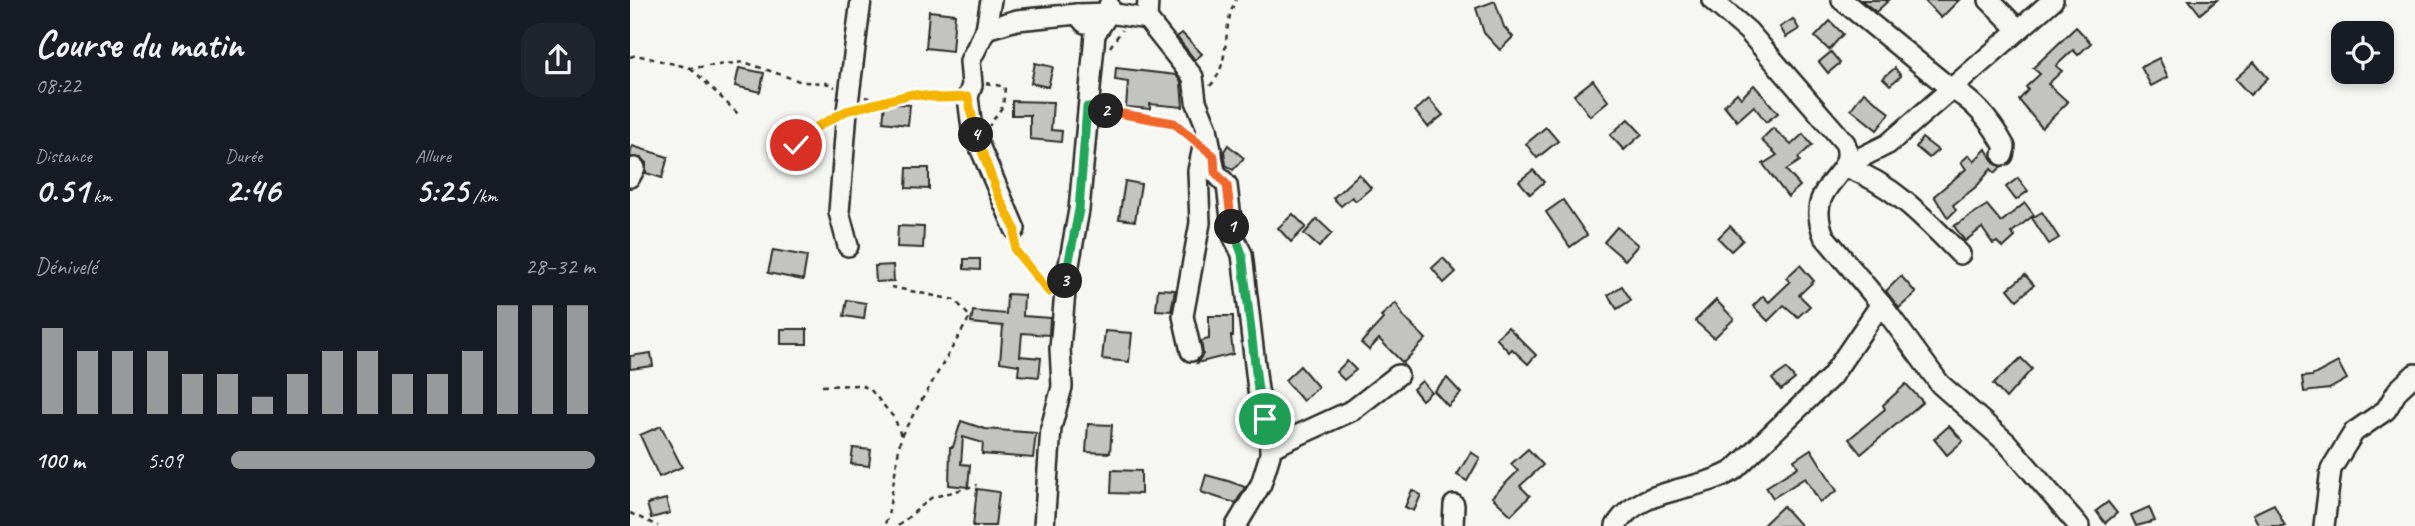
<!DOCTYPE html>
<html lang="fr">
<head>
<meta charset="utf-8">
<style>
	body { margin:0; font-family:Caveat,sans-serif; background:#20242c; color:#f1f3f6; height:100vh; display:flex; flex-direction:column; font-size:26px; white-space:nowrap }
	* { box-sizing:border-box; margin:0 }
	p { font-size:23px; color:#9ea1a6 }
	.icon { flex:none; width:38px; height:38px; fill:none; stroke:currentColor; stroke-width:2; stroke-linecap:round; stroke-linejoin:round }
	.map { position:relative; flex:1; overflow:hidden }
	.side { display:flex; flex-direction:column; background:#171b24; width:630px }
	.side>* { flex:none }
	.buttons { position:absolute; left:1701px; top:21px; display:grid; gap:14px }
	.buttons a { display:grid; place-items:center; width:63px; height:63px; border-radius:14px; background:#171b24; box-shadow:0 4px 10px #0003; font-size:35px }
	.pin { position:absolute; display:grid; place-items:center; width:60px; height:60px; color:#fff; margin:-30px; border:4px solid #fff; border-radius:50%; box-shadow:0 2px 7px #0007 }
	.km { position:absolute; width:35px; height:35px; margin:-18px; border-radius:50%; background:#222; color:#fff; font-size:19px; line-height:35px; text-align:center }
	.round { display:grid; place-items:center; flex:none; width:74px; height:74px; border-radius:21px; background:#20242c }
	.head { display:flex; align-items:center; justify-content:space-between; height:119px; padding:0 35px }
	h1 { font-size:38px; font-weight:700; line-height:52px }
	.metrics { display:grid; grid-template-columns:repeat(3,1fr); gap:10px; height:119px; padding:7px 35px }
	.metrics div { display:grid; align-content:center }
	.metrics b { font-size:35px; font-weight:700 }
	.metrics small { font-size:19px; font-weight:400 }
	.metrics p { font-size:19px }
	.chart { height:196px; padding:14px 35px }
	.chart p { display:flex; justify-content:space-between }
	.chart svg { width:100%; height:126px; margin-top:7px; stroke:#98999b; stroke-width:6 }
	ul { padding:0 35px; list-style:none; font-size:23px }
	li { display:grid; grid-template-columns:112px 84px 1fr; align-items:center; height:52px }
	li i { height:18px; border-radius:9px; background:#98999b }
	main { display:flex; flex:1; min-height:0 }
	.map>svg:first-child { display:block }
</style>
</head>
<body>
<main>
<section class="side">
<div class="head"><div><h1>Course du matin</h1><p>08:22</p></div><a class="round"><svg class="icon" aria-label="share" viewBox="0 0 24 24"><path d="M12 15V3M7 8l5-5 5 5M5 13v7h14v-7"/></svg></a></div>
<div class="metrics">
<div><p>Distance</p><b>0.51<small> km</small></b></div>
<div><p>Durée</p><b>2:46</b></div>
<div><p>Allure</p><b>5:25<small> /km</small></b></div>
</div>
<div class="chart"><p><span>Dénivelé</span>28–32 m</p>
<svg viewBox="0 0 160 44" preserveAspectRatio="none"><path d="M5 44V14M15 44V22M25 44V22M35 44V22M45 44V30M55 44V30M65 44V38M75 44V30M85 44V22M95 44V22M105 44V30M115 44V30M125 44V22M135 44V6M145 44V6M155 44V6"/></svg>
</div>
<ul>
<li><b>100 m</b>5:09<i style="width:100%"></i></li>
</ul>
</section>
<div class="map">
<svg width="1785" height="526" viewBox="0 0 1785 526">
	<rect width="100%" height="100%" fill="#f6f6f2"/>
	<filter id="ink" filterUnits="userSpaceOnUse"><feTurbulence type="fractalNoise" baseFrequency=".0143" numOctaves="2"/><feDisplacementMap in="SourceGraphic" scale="14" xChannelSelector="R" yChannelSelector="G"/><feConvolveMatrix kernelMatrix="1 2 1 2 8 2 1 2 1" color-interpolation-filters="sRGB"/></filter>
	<g filter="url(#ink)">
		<g fill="#c3c3c0" stroke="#2b2b2b" stroke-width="2">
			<polygon points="1231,0 1259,0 1246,12"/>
			<polygon points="1294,0 1329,0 1311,18"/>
			<polygon points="1559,0 1587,0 1570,14"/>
			<polygon points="865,1 874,27 883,37 870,50 854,33 846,8"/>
			<polygon points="299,11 325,14 322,51 296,48"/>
			<polygon points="1163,19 1169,29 1156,37 1150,27"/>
			<polygon points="1200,21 1213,34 1199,50 1185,37"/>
			<polygon points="1446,27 1461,43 1448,55 1443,50 1426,66 1432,71 1418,84 1438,102 1412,128 1389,100 1398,90 1396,87 1410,74 1403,68"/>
			<polygon points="552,33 572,54 565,60 547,37"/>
			<polygon points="1201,52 1210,63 1198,73 1189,62"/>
			<polygon points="1529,58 1538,77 1521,86 1511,67"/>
			<polygon points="1624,62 1638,78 1620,95 1605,79"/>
			<polygon points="405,63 423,67 418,87 401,83"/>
			<polygon points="109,68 134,73 130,92 105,86"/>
			<polygon points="486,68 546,75 551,82 553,107 520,104 520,109 496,107 498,82 485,80"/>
			<polygon points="1265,68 1271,76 1260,85 1253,78"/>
			<polygon points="963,80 978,101 960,116 944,95"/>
			<polygon points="1124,85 1148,113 1136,122 1124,106 1107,121 1094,105 1107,93 1111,98"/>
			<polygon points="1234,92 1260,113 1247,130 1221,109"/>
			<polygon points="799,99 813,115 798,127 785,111"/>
			<polygon points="382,101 423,102 421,130 432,131 431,142 400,139 400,115 382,115"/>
			<polygon points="255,103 280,105 278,125 253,122"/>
			<polygon points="998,119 1012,134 994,150 980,135"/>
			<polygon points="916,127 928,141 907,158 896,144"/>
			<polygon points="1143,128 1161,145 1173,134 1182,145 1168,158 1170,161 1156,170 1170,186 1158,197 1133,164 1147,155 1131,140"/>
			<polygon points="1292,138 1308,150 1299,158 1286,147"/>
			<polygon points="598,145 614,158 603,170 596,165 594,151"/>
			<polygon points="2,146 38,157 32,178 16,173 16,162 11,158 0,157"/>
			<polygon points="1356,149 1364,163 1371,167 1365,173 1361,169 1347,186 1323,205 1326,210 1318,218 1304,196 1336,169 1331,162 1339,155 1344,161"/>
			<polygon points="277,168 299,168 299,189 276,188"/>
			<polygon points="903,170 914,182 900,194 889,181"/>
			<polygon points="729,174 741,188 726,201 722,197 711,206 703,198"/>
			<polygon points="1388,178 1398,191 1386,200 1376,187"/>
			<polygon points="495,181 511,184 505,221 489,219"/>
			<polygon points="933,200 957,235 940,247 916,212"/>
			<polygon points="1395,203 1404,215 1381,233 1385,237 1373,248 1367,242 1363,244 1352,228 1335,241 1324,226 1357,205 1371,222"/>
			<polygon points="1412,212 1429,238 1419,244 1402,218"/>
			<polygon points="663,214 676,227 661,242 648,228"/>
			<polygon points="687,219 702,233 689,247 674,234"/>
			<polygon points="268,226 294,227 293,248 267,247"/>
			<polygon points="1100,226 1113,240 1101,251 1088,238"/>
			<polygon points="987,227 1008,245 995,260 974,242"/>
			<polygon points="143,250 177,256 173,280 138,273"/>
			<polygon points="813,258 826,272 814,283 802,268"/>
			<polygon points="334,259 350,259 350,270 334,269"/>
			<polygon points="263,265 264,281 246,282 245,266"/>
			<polygon points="1170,265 1184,281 1169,295 1180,306 1168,317 1154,305 1138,321 1123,306 1133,296 1139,302 1160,282 1156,278"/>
			<polygon points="1395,275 1404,285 1387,300 1378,289"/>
			<polygon points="1271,276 1286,293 1269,308 1256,291"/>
			<polygon points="992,286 1001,300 987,309 978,295"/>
			<polygon points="528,289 545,290 541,311 526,310"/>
			<polygon points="377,294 394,295 393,316 420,318 419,335 392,333 390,356 411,358 409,377 388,375 389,365 370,362 373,326 341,323 343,311 376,314"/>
			<polygon points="217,300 236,303 234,319 214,316"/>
			<polygon points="1086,300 1104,319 1084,338 1065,321"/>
			<polygon points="766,303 774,317 796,339 773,363 749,339 739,350 731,343 753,319 751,316"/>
			<polygon points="579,316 603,316 603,336 601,336 603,354 567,363 573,354 571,341 579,339"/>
			<polygon points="878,327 906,355 898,364 882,349 879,352 866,338"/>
			<rect x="151" y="329" width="26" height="15"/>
			<polygon points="475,331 502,333 499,362 472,359"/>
			<polygon points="21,353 23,366 0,369 0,356"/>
			<polygon points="1391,358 1402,369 1376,398 1363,384"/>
			<polygon points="717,361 726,370 714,380 706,372"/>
			<polygon points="1708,362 1717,379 1699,389 1674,392 1672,377 1682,376"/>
			<polygon points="670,366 688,387 673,401 655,380"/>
			<polygon points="1156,369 1165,379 1151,390 1142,379"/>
			<polygon points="817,378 831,393 818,406 804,391"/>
			<polygon points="792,381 801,392 792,400 783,389"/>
			<polygon points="1276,384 1293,402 1231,454 1219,439 1255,409 1253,405"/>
			<polygon points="331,421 355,429 406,433 403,458 352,454 353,443 333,437 331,464 340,465 338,487 319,485 320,447 323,447"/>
			<polygon points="458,424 482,425 480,453 456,452"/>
			<polygon points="31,426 52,467 29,477 10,435"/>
			<polygon points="1319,426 1333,441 1317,455 1304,439"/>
			<polygon points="223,448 241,450 239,466 221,464"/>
			<polygon points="898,449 913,465 890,486 900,496 881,515 862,497 888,471 881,464"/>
			<polygon points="1181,449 1207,491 1190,502 1175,478 1143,498 1136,487 1168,467 1164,460"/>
			<polygon points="841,452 850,458 837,481 827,475"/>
			<polygon points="482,470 511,471 511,494 481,493"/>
			<polygon points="576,475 598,481 615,487 606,503 595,500 571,492"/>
			<polygon points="347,489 369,492 365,526 343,526"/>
			<polygon points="782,490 791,495 784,511 775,507"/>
			<polygon points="36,499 40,513 21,518 17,504"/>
			<polygon points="1478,502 1487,513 1475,523 1466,511"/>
			<polygon points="1644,504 1655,526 1629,526 1623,514"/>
			<polygon points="1153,506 1171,526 1132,526"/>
			<polygon points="1519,507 1525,521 1506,526 1501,515"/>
		</g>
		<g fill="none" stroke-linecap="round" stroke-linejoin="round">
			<g stroke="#2b2b2b" stroke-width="24">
				<g id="minor">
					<polyline points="361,0 356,29 340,61 342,85 338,97 342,129 385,229"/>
					<path d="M1082,0L1118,31L1215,143C1229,178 1172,181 1194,236L1251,304L1310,384L1377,443L1449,526"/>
					<polyline points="1212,0 1321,89 1423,0"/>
					<polyline points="1359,0 1388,29"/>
					<polyline points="447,14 479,13 517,19 563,77 566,101 577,128 585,172 597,185 603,236 612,254 628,390 640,432 640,455 631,484 606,526"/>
					<polyline points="517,19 518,0"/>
					<polyline points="356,29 387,20 447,14 455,23"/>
					<path d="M1214,166L1258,144L1321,89C1345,101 1362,123 1375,147L1373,155"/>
					<path d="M1214,166C1264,185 1293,216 1330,254"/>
					<polyline points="0,177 5,168"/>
					<polyline points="218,246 209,212 217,111 231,0"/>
					<polyline points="561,351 553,316 570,223 568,171 576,133"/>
					<polyline points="640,448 723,410 768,375"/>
					<polyline points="414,526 421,428 432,387 430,348 436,281 449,210 465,34 479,13 479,5"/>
					<polyline points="823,526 824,505"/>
					<path d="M986,526C1008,487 1069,492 1104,470L1201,377L1251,304"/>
					<polyline points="1694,526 1701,469 1724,432 1756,410 1768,390 1785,374"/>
				</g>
			</g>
			<g stroke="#2b2b2b" stroke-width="2.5" stroke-dasharray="5 5" stroke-linecap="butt">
				<polyline points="480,47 492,30"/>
				<polyline points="0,57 6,55 61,68 114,62 172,82 196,83 205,87"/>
				<polyline points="61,68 108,114"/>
				<polyline points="356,83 375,87 373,106 359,126"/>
				<path d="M580,86C602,63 591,26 606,0"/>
				<path d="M235,97C253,103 266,94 284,95C298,95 310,96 324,96"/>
				<polyline points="235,105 249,102"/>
				<polyline points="474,110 544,123 560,136"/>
				<polyline points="143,152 166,145 172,135 200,120"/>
				<polyline points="385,243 385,250 419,291"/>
				<polyline points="261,287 325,300 340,317 271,436"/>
				<polyline points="192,386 230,385 240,389 265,419 271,436 258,516 254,526"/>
				<polyline points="0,513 28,526"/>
				<polyline points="268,526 301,498 347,485"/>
			</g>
			<use href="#minor" stroke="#f6f6f2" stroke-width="19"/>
		</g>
	</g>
	<g fill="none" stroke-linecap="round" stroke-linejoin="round" filter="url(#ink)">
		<g stroke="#fff" stroke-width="14">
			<polyline id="split-1" points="602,227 612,254 628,390 635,419"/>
		</g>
		<g stroke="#fff" stroke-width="14">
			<polyline id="split-2" points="476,111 544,123 584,156 585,172 597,185 602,227"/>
		</g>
		<g stroke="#fff" stroke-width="14">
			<polyline id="split-3" points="435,281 449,210 457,107 476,111"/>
		</g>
		<g stroke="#fff" stroke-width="14">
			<polyline id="split-4" points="346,135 368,195 385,229 385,250 419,292 435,281"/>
		</g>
		<g stroke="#fff" stroke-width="14">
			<polyline id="split-5" points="166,145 172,135 216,111 282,94 310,98 338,97 346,135"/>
		</g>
		<use href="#split-1" stroke="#22a559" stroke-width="9"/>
		<use href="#split-2" stroke="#f0652b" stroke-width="9"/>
		<use href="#split-3" stroke="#22a559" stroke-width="9"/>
		<use href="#split-4" stroke="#f5b400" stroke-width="9"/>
		<use href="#split-5" stroke="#f5b400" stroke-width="9"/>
	</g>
</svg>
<div class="buttons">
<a><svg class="icon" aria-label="locate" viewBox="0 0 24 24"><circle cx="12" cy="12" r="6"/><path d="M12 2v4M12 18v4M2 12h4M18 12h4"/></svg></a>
</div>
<div class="pin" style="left:635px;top:419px;background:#1e9e55"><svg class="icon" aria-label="arrive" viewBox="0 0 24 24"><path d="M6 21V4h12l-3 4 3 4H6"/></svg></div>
<div class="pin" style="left:166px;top:145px;background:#d93025"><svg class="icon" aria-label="check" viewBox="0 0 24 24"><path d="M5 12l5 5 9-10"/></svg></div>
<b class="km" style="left:602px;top:227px">1</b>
<b class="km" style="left:476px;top:111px">2</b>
<b class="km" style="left:435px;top:281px">3</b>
<b class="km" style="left:346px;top:135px">4</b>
</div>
</main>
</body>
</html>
